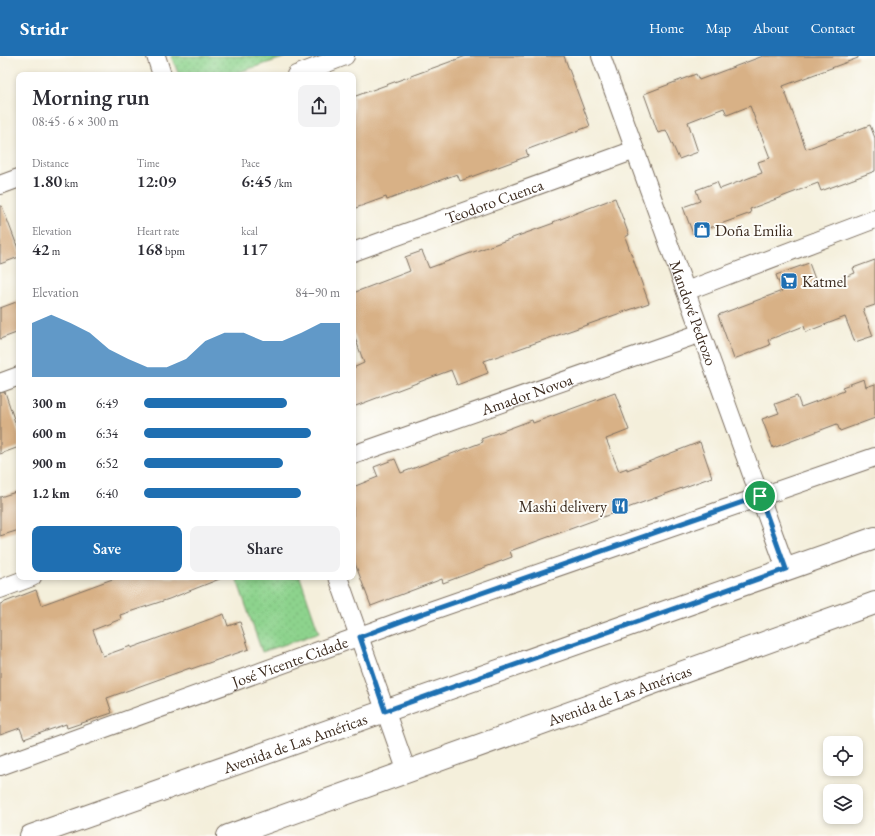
<!DOCTYPE html>
<html lang="en">
<head>
<meta charset="utf-8">
<style>
	body { margin:0; font-family:"EB Garamond",serif; background:#f2f2f3; color:#2b2b33; height:100vh; display:flex; flex-direction:column; font-size:15px; white-space:nowrap }
	* { box-sizing:border-box; margin:0 }
	p { font-size:13px; color:#7c7c81 }
	.icon { flex:none; width:22px; height:22px; fill:none; stroke:currentColor; stroke-width:2; stroke-linecap:round; stroke-linejoin:round }
	.map { position:relative; flex:1; overflow:hidden }
	.details { position:absolute; left:16px; top:16px; width:340px; height:508px; display:flex; flex-direction:column; background:#fff; border-radius:8px; box-shadow:0 2px 6px #0003 }
	.details>* { flex:none }
	.buttons { position:absolute; left:823px; top:680px; display:grid; gap:8px }
	.buttons a { display:grid; place-items:center; width:40px; height:40px; border-radius:8px; background:#fff; box-shadow:0 2px 6px #0003; font-size:20px }
	.pin { position:absolute; display:grid; place-items:center; width:34px; height:34px; color:#fff; margin:-17px; border:2px solid #fff; border-radius:50%; box-shadow:0 1px 4px #0007 }
	.round { display:grid; place-items:center; flex:none; width:42px; height:42px; border-radius:8px; background:#f2f2f3 }
	.headline { display:flex; align-items:center; justify-content:space-between; height:68px; padding:0 16px }
	h1 { font-size:22px; font-weight:600; line-height:30px }
	.metrics { display:grid; grid-template-columns:repeat(3,1fr); gap:6px; height:68px; padding:4px 16px }
	.metrics div { display:grid; align-content:center }
	.metrics b { font-size:17px; font-weight:600 }
	.metrics small { font-size:11px; font-weight:400 }
	.metrics p { font-size:11px }
	.chart { height:112px; padding:8px 16px }
	.chart p { display:flex; justify-content:space-between }
	.chart svg { width:100%; height:72px; margin-top:4px; fill:#1f6fb2; opacity:.7 }
	.button { display:flex; gap:8px; margin-top:auto; padding:8px 16px }
	.button a { flex:1; height:46px; border-radius:8px; background:#1f6fb2; color:#fff; font-size:16px; font-weight:600; line-height:46px; text-align:center }
	.button a+a { background:#f2f2f3; color:#2b2b33 }
	ul { padding:0 16px; list-style:none; font-size:13px }
	li { display:grid; grid-template-columns:64px 48px 1fr; align-items:center; height:30px }
	li i { height:10px; border-radius:5px; background:#1f6fb2 }
	header { display:flex; align-items:center; gap:24px; box-sizing:border-box; height:56px; padding:0 20px; background:#1f6fb2; color:#fff }
	header strong { font-size:19px }
	nav { display:flex; gap:22px; margin-inline-start:auto; font-size:14px }
	.map>svg:first-child { display:block }
</style>
</head>
<body>
<header>
<strong>Stridr</strong>
<nav><a>Home</a><a>Map</a><a>About</a><a>Contact</a></nav>
</header>
<div class="map">
<svg width="875" height="780" viewBox="0 0 875 780">
	<defs>
		<pattern id="grass-dots" width="8" height="8" patternUnits="userSpaceOnUse"><rect width="8" height="8" fill="#8dd38d"/><path d="M2 2h.1M6 6h.1" fill="none" stroke="#7bb579" stroke-width="1.8" stroke-linecap="round"/></pattern>
	</defs>
	<rect width="100%" height="100%" fill="#fdfcf7"/>
	<filter id="ink" filterUnits="userSpaceOnUse"><feTurbulence type="fractalNoise" baseFrequency=".025" numOctaves="2"/><feDisplacementMap in="SourceGraphic" scale="8" xChannelSelector="R" yChannelSelector="G"/><feConvolveMatrix kernelMatrix="1 2 1 2 8 2 1 2 1" color-interpolation-filters="sRGB"/></filter>
	<filter id="wash" filterUnits="userSpaceOnUse"><feTurbulence type="fractalNoise" baseFrequency=".012" numOctaves="4" result="noise"/><feDisplacementMap in="SourceGraphic" scale="16" xChannelSelector="R" yChannelSelector="G"/><feGaussianBlur stdDeviation="0.9" result="paint"/><feColorMatrix in="noise" values="0 0 0 0 0 0 0 0 0 0 0 0 0 0 0 0 0 1.4 0 .05"/><feComposite in="paint" operator="in"/></filter>
	<g filter="url(#wash)">
		<rect width="100%" height="100%" fill="#f4efdb"/>
		<g fill="url(#grass-dots)" stroke="#647e56">
			<polygon points="171,0 289,0 230,19 179,19"/>
			<polygon points="236,521 300,521 319,577 262,596"/>
		</g>
		<g id="blocks">
			<g fill="#d8b186">
				<polygon points="466,0 564,0 590,70 526,94 528,100 460,125 457,118 387,144 386,141 353,153 353,41"/>
				<polygon points="763,0 858,0 858,2 783,30 806,93 870,69 875,82 875,115 821,135 818,127 750,153 751,157 693,178 683,151 700,145 696,134 717,126 720,133 762,117 758,106 770,102 750,50 727,59 724,52 688,66 698,96 679,103 666,74 658,77 644,38 696,18 699,24"/>
				<polygon points="615,142 629,179 625,181 649,247 484,305 488,317 457,329 451,314 353,351 353,312 364,307 353,276 353,237 410,215 405,201 422,195 429,212 554,167 553,166"/>
				<polygon points="0,150 2,150 19,195 19,201 0,208"/>
				<polygon points="875,204 875,249 863,253 873,280 855,286 845,261 806,276 804,270 768,284 770,289 734,303 718,259 782,235 776,219 809,207 818,231 855,217 853,212"/>
				<polygon points="19,245 19,276 0,283 0,252"/>
				<polygon points="864,323 866,331 875,328 875,362 840,375 837,368 773,392 762,363 779,357 775,348 797,340 801,351 844,335 842,331"/>
				<polygon points="5,336 19,378 19,391 0,398 0,337"/>
				<polygon points="615,337 629,374 606,383 619,415 627,412 627,414 700,386 712,421 510,495 512,501 443,527 442,523 371,550 353,502 353,431 378,421 374,411 395,403 401,417 483,386 481,383 532,364 533,367"/>
				<polygon points="19,435 19,474 0,480 0,441"/>
				<polygon points="118,521 222,522 169,543 120,559 121,563 93,574 103,600 131,590 131,592 224,558 228,570 240,566 249,593 191,613 190,612 107,642 112,657 67,672 66,668 24,683 20,672 0,679 0,548 36,534 41,549"/>
			</g>
		</g>
	</g>
	<g filter="url(#ink)">
		<use href="#blocks" fill-opacity="0" stroke="#7c6f60" stroke-width="1"/>
		<g fill="none" stroke-linecap="round" stroke-linejoin="round">
			<g stroke="#7c6f60" stroke-width="20">
				<g id="street">
					<polyline points="156,0 162,19"/>
					<path id="s1" d="M601,0L786,513"/>
					<polyline points="296,19 345,0"/>
					<polyline points="0,129 19,122"/>
					<path id="s2" d="M353,196L635,94"/>
					<polyline points="686,235 875,163"/>
					<polyline points="0,327 19,320"/>
					<path id="s3" d="M353,399L701,277"/>
					<polyline points="338,521 407,716"/>
					<polyline points="0,533 32,521"/>
					<path id="s4" d="M0,710L410,562L875,401"/>
				</g>
			</g>
			<g stroke="#7c6f60" stroke-width="24">
				<g id="secondary">
					<path id="s5" d="M31,780L875,482"/>
					<path id="s6" d="M228,780L875,547"/>
				</g>
			</g>
			<use href="#street" stroke="#fff" stroke-width="18"/>
			<use href="#secondary" stroke="#fff" stroke-width="22"/>
		</g>
	</g>
	<g fill="none" stroke-linecap="round" stroke-linejoin="round" filter="url(#ink)">
		<g stroke="#fff" stroke-width="8">
			<polygon id="route" points="760,440 786,513 385,655 360,581 410,562"/>
		</g>
		<use href="#route" stroke="#1f6fb2" stroke-width="5"/>
	</g>
	<defs>
		<g id="shop-square" transform="scale(0.9)"><rect x="-9" y="-9" width="18" height="18" rx="4" fill="#1f6fb2" stroke="#fdfcf7"/><path d="M-5-2.5h2.3a2.7 3.5 0 0 1 5.4 0H5L5.5 6h-11ZM-1.5-2.5h3a1.5 2.3 0 0 0-3 0Z" fill="#fff"/></g>
		<g id="supermarket-square" transform="scale(0.9)"><rect x="-9" y="-9" width="18" height="18" rx="4" fill="#1f6fb2" stroke="#fdfcf7"/><path d="M-6-5.5h2.5l.6 2H6L4.5 2H-2.5L-4.4-4H-6ZM-1.5 3.2a1.3 1.3 0 1 0 .1 0ZM3 3.2a1.3 1.3 0 1 0 .1 0Z" fill="#fff"/></g>
		<g id="restaurant-square" transform="scale(0.9)"><rect x="-9" y="-9" width="18" height="18" rx="4" fill="#1f6fb2" stroke="#fdfcf7"/><path d="M-5-6h1v4h1v-4h1v4h1v-4h1v5L-1.5 .5V6h-2V.5L-5-1ZM5-6V6H3V1.5H1.5Q1.5-4 5-6Z" fill="#fff"/></g>
	</defs>
	<g fill-rule="evenodd">
		<use href="#shop-square" x="702" y="174"/>
		<use href="#supermarket-square" x="789" y="225"/>
		<use href="#restaurant-square" x="620" y="450"/>
	</g>
	<g text-anchor="middle" stroke-width="4" stroke-linejoin="round" paint-order="stroke">
		<g font-size="16" fill="#3b2a1e" stroke="#fdfcf7">
			<text dy="6" stroke="none"><textPath href="#s2" startOffset="150">Teodoro Cuenca</textPath></text>
			<text dy="6" stroke="none"><textPath href="#s1" startOffset="273">Mandové Pedrozo</textPath></text>
			<text dy="6" stroke="none"><textPath href="#s3" startOffset="184">Amador Novoa</textPath></text>
			<text dy="6" stroke="none"><textPath href="#s4" startOffset="308">José Vicente Cidade</textPath></text>
			<text dy="6" stroke="none"><textPath href="#s6" startOffset="416">Avenida de Las Américas</textPath></text>
			<text dy="6" stroke="none"><textPath href="#s5" startOffset="280">Avenida de Las Américas</textPath></text>
		</g>
		<g font-size="16" fill="#3b2a1e" stroke="#fdfcf7" text-anchor="start">
			<text x="715" y="180">Doña Emilia</text>
			<text x="802" y="231">Katmel</text>
			<text x="607" y="456" text-anchor="end">Mashi delivery</text>
		</g>
	</g>
</svg>
<div class="buttons">
<a><svg class="icon" aria-label="locate" viewBox="0 0 24 24"><circle cx="12" cy="12" r="6"/><path d="M12 2v4M12 18v4M2 12h4M18 12h4"/></svg></a>
<a><svg class="icon" aria-label="layers" viewBox="0 0 24 24"><path d="M12 4l9 5-9 5-9-5zM3 14l9 5 9-5"/></svg></a>
</div>
<div class="pin" style="left:760px;top:440px;background:#1e9e55"><svg class="icon" aria-label="arrive" viewBox="0 0 24 24"><path d="M6 21V4h12l-3 4 3 4H6"/></svg></div>
<section class="details">
<div class="headline"><div><h1>Morning run</h1><p>08:45 · 6 × 300 m</p></div><a class="round"><svg class="icon" aria-label="share" viewBox="0 0 24 24"><path d="M12 15V3M7 8l5-5 5 5M5 13v7h14v-7"/></svg></a></div>
<div class="metrics">
<div><p>Distance</p><b>1.80<small> km</small></b></div>
<div><p>Time</p><b>12:09</b></div>
<div><p>Pace</p><b>6:45<small> /km</small></b></div>
</div>
<div class="metrics">
<div><p>Elevation</p><b>42<small> m</small></b></div>
<div><p>Heart rate</p><b>168<small> bpm</small></b></div>
<div><p>kcal</p><b>117</b></div>
</div>
<div class="chart"><p><span>Elevation</span>84–90 m</p>
<svg viewBox="0 0 160 44" preserveAspectRatio="none"><path d="M0 44V11L10 6L20 11L30 17L40 27L50 33L60 38L70 38L80 33L90 22L100 17L110 17L120 22L130 22L140 17L150 11L160 11V44z"/></svg>
</div>
<ul>
<li><b>300 m</b>6:49<i style="width:73%"></i></li>
<li><b>600 m</b>6:34<i style="width:85%"></i></li>
<li><b>900 m</b>6:52<i style="width:71%"></i></li>
<li><b>1.2 km</b>6:40<i style="width:80%"></i></li>
</ul>
<div class="button"><a>Save</a><a>Share</a></div>
</section>
</div>
</body>
</html>
